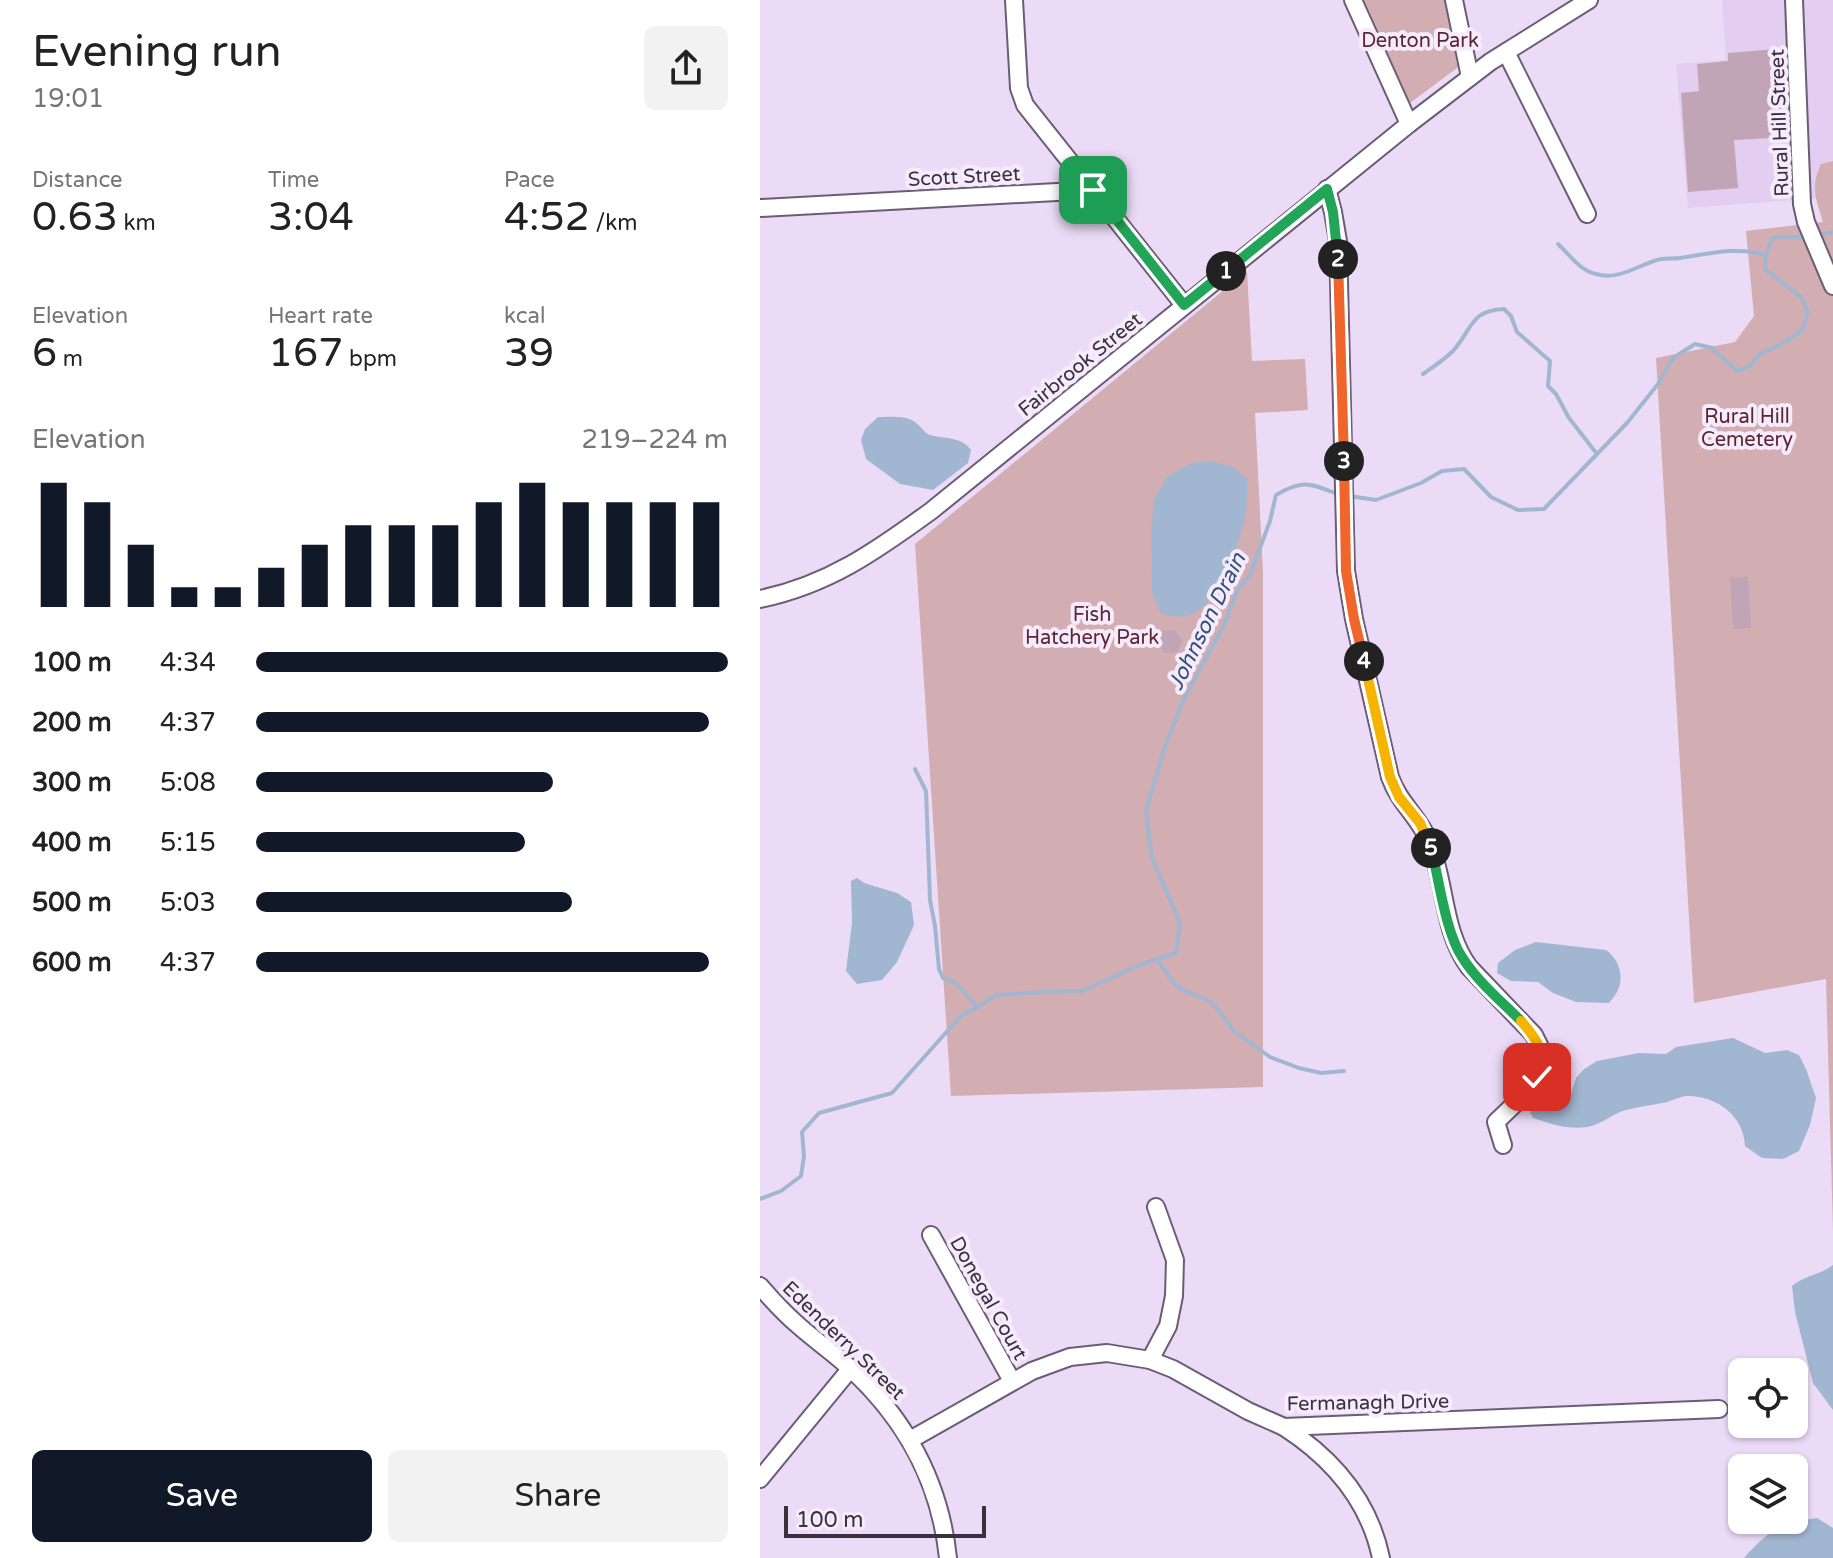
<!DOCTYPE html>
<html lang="en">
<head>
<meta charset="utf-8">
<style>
	body { margin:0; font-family:"Varela Round",sans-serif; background:#f2f2f2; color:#222; height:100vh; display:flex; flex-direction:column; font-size:30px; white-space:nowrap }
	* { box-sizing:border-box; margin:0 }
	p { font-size:26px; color:#767676 }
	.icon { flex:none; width:44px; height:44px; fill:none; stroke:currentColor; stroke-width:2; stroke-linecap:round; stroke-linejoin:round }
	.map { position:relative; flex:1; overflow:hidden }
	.sheet { display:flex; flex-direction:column; background:#fff; width:760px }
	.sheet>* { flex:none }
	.buttons { position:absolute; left:968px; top:1358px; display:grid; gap:16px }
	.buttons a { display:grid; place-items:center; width:80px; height:80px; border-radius:12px; background:#fff; box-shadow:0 2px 6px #0004; font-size:40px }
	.scale { position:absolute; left:24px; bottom:20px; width:202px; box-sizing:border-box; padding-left:8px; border:4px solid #39323d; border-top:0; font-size:22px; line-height:28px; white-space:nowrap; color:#39323d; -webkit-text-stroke:6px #f6ebfc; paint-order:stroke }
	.pin { position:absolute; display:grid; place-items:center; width:68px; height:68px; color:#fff; margin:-34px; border-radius:16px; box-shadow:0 4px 12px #0006 }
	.km { position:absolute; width:40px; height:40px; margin:-20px; border-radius:50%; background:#222; color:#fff; font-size:22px; line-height:40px; text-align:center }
	.round { display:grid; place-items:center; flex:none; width:84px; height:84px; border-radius:12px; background:#f2f2f2 }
	.summary { display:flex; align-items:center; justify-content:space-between; height:136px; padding:0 32px }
	h1 { font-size:44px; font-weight:600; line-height:60px }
	.figures { display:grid; grid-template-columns:repeat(3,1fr); gap:12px; height:136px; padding:8px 32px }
	.figures div { display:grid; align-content:center }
	.figures b { font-size:40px; font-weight:600 }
	.figures small { font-size:22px; font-weight:400 }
	.figures p { font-size:22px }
	.chart { height:224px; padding:16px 32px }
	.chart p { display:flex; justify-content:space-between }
	.chart svg { width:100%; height:144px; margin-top:8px; stroke:#111827; stroke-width:6 }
	.primary-button { display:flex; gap:16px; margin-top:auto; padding:16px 32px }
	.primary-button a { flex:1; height:92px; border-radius:12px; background:#111827; color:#fff; font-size:32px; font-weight:600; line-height:92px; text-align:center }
	.primary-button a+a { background:#f2f2f2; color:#222 }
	ul { padding:0 32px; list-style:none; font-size:26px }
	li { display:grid; grid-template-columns:128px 96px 1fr; align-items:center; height:60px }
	li i { height:20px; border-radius:10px; background:#111827 }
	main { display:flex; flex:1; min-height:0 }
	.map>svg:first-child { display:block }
</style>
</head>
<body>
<main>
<section class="sheet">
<div class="summary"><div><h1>Evening run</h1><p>19:01</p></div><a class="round"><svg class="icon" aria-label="share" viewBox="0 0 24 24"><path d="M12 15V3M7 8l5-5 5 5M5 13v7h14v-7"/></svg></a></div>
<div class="figures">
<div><p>Distance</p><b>0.63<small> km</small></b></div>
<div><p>Time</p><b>3:04</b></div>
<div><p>Pace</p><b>4:52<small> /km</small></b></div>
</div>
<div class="figures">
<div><p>Elevation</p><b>6<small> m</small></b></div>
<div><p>Heart rate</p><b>167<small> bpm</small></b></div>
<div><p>kcal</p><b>39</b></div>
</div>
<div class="chart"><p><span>Elevation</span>219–224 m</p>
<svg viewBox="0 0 160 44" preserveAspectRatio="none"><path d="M5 44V6M15 44V12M25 44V25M35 44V38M45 44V38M55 44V32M65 44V25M75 44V19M85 44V19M95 44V19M105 44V12M115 44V6M125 44V12M135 44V12M145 44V12M155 44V12"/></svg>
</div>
<ul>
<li><b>100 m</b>4:34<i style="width:100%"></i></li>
<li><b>200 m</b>4:37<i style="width:96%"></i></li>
<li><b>300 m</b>5:08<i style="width:63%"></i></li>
<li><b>400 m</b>5:15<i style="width:57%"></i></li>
<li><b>500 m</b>5:03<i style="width:67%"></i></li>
<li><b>600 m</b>4:37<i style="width:96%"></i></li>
</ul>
<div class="primary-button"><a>Save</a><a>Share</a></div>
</section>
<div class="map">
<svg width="1073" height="1558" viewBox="0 0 1073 1558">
	<rect width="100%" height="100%" fill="#ecdbf7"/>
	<polygon fill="#e3cdf0" points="962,0 1073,0 1073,197 928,208 916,64 966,60"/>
	<g fill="#d2aeb2">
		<polygon points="604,0 687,0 701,65 650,103"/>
		<path d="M1073,161V1231L1066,979L934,1003L896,358L975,342L994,316L986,231L1063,222C1056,199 1050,187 1061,164Z"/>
		<polygon points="487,271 492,361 545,359 548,410 495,413 503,572 503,1087 191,1096 155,544"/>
	</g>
	<g fill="#a1b6d1">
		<path d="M118,417C130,417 146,415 155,422C161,426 164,433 170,435C184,439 201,436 211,450L208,463L173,490L140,484L106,459L101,440L105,429Z"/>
		<path d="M451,461L474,467L487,479C487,489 488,500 486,511C484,535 458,601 436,612C423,619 412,618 400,612L392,592L391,534L394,499L407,477L432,463Z"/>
		<polygon points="97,878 104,883 137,893 151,902 154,925 137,962 122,980 97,984 86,971 92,923 91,881"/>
		<path d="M776,942L846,950C859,959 865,977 857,992C855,996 852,999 849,1003L816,1002L793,993L778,982L751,981L737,973L738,963L755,950Z"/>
		<path d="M973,1038L1005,1053L1027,1050L1039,1055L1046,1069L1056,1098L1050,1125L1039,1151L1023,1159L1002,1158L985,1146C984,1115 955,1095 926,1096C918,1097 910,1102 902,1103C889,1106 874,1107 860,1112C849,1117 839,1125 827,1127C808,1130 791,1124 773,1118L770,1112C780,1101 796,1101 810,1096L816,1078L824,1069L837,1061L879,1053L906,1054L916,1047Z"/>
		<path d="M1073,1265V1410L1053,1383L1035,1312L1032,1286C1047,1274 1058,1276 1073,1265Z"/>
		<path d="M1057,1518L1073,1528V1558H984C1009,1530 1019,1524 1057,1518Z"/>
	</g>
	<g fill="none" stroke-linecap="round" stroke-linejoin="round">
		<g stroke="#a1b6d1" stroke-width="4">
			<polyline points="1058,235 1073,232"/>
			<path d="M798,244C810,255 819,270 836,274C860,281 879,264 901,259C907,258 914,259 920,258C947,254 978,246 1006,255"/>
			<path d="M663,374C673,367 684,360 693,351C712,330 710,310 744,309L751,316L757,332L790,361L788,386L796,394L809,418L837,454"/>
			<polyline points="589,496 616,500 661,483 682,471 704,469 731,497 758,510 784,509 867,423 898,384 913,358 935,344 952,348 977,371 989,367 1000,354 1023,343 1042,331 1048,312 1041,297 1005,269 1006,255 1013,237 1046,237"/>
			<polyline points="155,769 166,791 170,900 175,926 179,969 183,978 196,983 217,1007"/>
			<polyline points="398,960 414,984 423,990 453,1003 474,1031 510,1057 539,1068 561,1073 584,1071"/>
			<path d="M0,1199L21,1191L41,1176L44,1156L42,1132L59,1113L132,1093L200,1017L237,995L284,992L322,991L380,965L416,953L420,923L392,858L386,811L404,749L424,699L464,625L477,591L490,575L510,521L516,495C544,478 551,484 580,495"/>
		</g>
	</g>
	<g fill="#c1a4b6">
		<polygon points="1017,49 1023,123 1027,123 1028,140 1011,142 1011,138 974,140 978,188 928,192 921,93 939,91 937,64 968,61 968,53"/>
		<polygon points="988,577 991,628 973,629 970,578"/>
		<polygon points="415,630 422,640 418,652 405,653 398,644 402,631"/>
	</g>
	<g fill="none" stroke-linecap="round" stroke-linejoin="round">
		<g stroke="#6c5d76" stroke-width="20">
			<g id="minor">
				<polyline points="254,0 259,88 265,105 424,305"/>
				<polyline points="593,0 649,124"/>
				<polyline points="694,0 710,77"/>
				<polyline points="1034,0 1042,204 1046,222 1073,286"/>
				<polyline points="746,52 827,214"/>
				<path d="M567,189L573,212L578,241L586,571L594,619L630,777C639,803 659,817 669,841C686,882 682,930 709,967L774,1035L782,1051V1063L777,1077L764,1095L736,1122L743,1145"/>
				<polyline points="0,208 333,190"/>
				<path d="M0,599C68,585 116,551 171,511L649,124L730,62L829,0"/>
				<polyline points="171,1235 252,1381"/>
				<path d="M0,1286C12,1300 25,1314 39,1326C56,1341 75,1354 91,1369C147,1421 180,1482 188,1558"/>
				<polyline points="390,1360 408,1326 414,1296 415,1260 396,1207"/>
				<path d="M524,1427C572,1458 609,1500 621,1558"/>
				<polyline points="150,1440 272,1371 310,1357 347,1353 390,1360 413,1369 488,1411 524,1427 959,1409"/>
				<polyline points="0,1479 91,1368"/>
			</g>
		</g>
		<use href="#minor" stroke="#fff" stroke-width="16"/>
	</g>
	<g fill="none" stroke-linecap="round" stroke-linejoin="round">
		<g stroke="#fff" stroke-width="16">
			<polyline id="split-1" points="333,190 424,305 466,271"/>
		</g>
		<g stroke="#fff" stroke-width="16">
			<polyline id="split-2" points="466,271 567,189 573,212 578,259"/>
		</g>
		<g stroke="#fff" stroke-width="16">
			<polyline id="split-3" points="578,259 584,461"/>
		</g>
		<g stroke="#fff" stroke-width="16">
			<polyline id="split-4" points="584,461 586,571 594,619 604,661"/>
		</g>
		<g stroke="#fff" stroke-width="16">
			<polyline id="split-5" points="604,661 630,777 639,797 660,823 671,848"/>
		</g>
		<g stroke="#fff" stroke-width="16">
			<path id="split-6" d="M671,848C679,878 685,931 702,957C717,981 741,1001 761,1021"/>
		</g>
		<g stroke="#fff" stroke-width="16">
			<path id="split-7" d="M761,1021C777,1039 788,1054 777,1077"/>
		</g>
		<use href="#split-1" stroke="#22a559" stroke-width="10"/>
		<use href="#split-2" stroke="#22a559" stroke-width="10"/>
		<use href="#split-3" stroke="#f0652b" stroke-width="10"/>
		<use href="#split-4" stroke="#f0652b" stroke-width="10"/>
		<use href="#split-5" stroke="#f5b400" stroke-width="10"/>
		<use href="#split-6" stroke="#22a559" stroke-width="10"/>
		<use href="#split-7" stroke="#f5b400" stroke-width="10"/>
	</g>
	<g text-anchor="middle" stroke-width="8" stroke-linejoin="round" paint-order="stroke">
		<g font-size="20" fill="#5a2731" stroke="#f6ebfc">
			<text x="660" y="47">Denton Park</text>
			<text x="987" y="423">Rural Hill<tspan x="987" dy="23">Cemetery</tspan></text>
			<text x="332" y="621">Fish<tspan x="332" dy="23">Hatchery Park</tspan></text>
		</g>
		<g font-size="20" fill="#39323d" stroke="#f6ebfc">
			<text transform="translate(1019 123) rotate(-92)" y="7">Rural Hill Street</text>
			<text transform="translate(204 176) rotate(-3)" y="7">Scott Street</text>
			<text transform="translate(320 364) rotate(-39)" y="7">Fairbrook Street</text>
			<text transform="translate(229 1298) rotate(61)" y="7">Donegal Court</text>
			<text transform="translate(84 1340) rotate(44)" y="7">Edenderry Street</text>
			<text transform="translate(608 1402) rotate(-1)" y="7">Fermanagh Drive</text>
		</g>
		<g font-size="22" font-style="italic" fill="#325178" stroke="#f6ebfc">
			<text transform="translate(446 621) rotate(-64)" y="8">Johnson Drain</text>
		</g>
	</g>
</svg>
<div class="buttons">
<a><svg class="icon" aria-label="locate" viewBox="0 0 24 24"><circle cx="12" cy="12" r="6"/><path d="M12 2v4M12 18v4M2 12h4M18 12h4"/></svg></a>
<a><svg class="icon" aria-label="layers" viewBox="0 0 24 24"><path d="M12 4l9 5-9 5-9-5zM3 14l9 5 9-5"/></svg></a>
</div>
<div class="scale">100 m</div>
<div class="pin" style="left:333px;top:190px;background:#1e9e55"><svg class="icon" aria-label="arrive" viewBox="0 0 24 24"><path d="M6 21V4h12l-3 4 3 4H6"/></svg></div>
<div class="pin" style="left:777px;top:1077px;background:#d93025"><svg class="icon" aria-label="check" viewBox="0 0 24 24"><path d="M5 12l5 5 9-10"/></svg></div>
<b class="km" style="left:466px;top:271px">1</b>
<b class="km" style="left:578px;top:259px">2</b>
<b class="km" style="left:584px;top:461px">3</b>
<b class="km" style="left:604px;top:661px">4</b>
<b class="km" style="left:671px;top:848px">5</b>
</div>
</main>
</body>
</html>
